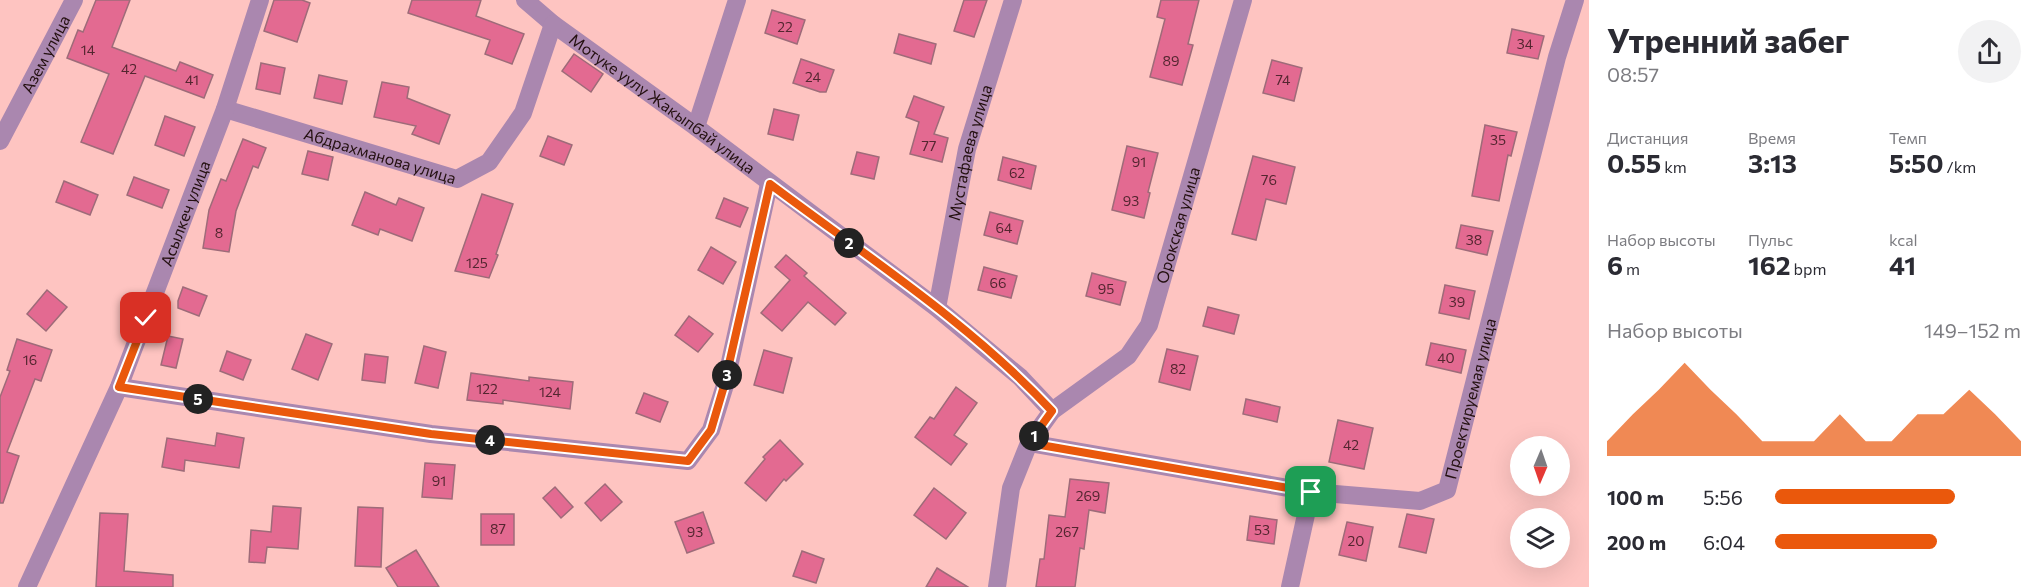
<!DOCTYPE html>
<html lang="ru">
<head>
<meta charset="utf-8">
<style>
	body { margin:0; font-family:Commissioner,sans-serif; background:#f2f2f3; color:#2b2b33; height:100vh; display:flex; flex-direction:column; font-size:22px; white-space:nowrap }
	* { box-sizing:border-box; margin:0 }
	p { font-size:20px; color:#7c7c81 }
	.icon { flex:none; width:33px; height:33px; fill:none; stroke:currentColor; stroke-width:2; stroke-linecap:round; stroke-linejoin:round }
	.map { position:relative; flex:1; overflow:hidden }
	.panel { display:flex; flex-direction:column; background:#fff; width:450px }
	.panel>* { flex:none }
	.needle { width:39px; rotate:182deg }
	.tools { position:absolute; left:1510px; top:436px; display:grid; gap:12px }
	.tools a { display:grid; place-items:center; width:60px; height:60px; border-radius:50%; background:#fff; box-shadow:0 6px 24px #0002; font-size:30px }
	.pin { position:absolute; display:grid; place-items:center; width:51px; height:51px; color:#fff; margin:-26px; border-radius:12px; box-shadow:0 3px 9px #0006 }
	.km { position:absolute; width:30px; height:30px; margin:-15px; border-radius:50%; background:#222; color:#fff; font-size:16px; line-height:30px; text-align:center }
	.round { display:grid; place-items:center; flex:none; width:63px; height:63px; border-radius:32px; background:#f2f2f3 }
	.summary { display:flex; align-items:center; justify-content:space-between; height:102px; padding:0 18px }
	h1 { font-size:33px; font-weight:700; line-height:45px }
	.stats { display:grid; grid-template-columns:repeat(3,1fr); gap:9px; height:102px; padding:6px 18px }
	.stats div { display:grid; align-content:center }
	.stats b { font-size:26px; font-weight:700 }
	.stats small { font-size:16px; font-weight:400 }
	.stats p { font-size:16px }
	.chart { height:168px; padding:12px 18px }
	.chart p { display:flex; justify-content:space-between }
	.chart svg { width:100%; height:108px; margin-top:6px; fill:#ea580c; opacity:.7 }
	ul { padding:0 18px; list-style:none; font-size:20px }
	li { display:grid; grid-template-columns:96px 72px 1fr; align-items:center; height:45px }
	li i { height:15px; border-radius:8px; background:#ea580c }
	main { display:flex; flex:1; min-height:0 }
	.map>svg:first-child { display:block }
</style>
</head>
<body>
<main>
<div class="map">
<svg width="1589" height="587" viewBox="0 0 1589 587">
	<rect width="100%" height="100%" fill="#fec4c1"/>
	<g fill="#e36a91" stroke="#9e6b79" stroke-width="1.5">
		<polygon points="96,0 130,0 112,47 176,71 180,62 213,75 204,98 145,76 113,154 81,142 109,74 67,58 78,30 83,32"/>
		<polygon points="274,0 302,0 310,3 297,42 264,31"/>
		<polygon points="412,0 481,0 476,16 524,34 512,64 485,54 490,40 408,13"/>
		<polygon points="964,0 987,0 974,37 954,31"/>
		<polygon points="1161,0 1199,0 1188,44 1193,45 1182,85 1150,77 1165,19 1157,17"/>
		<polygon points="772,10 805,20 797,44 765,33"/>
		<polygon points="1512,29 1544,36 1538,59 1507,53"/>
		<polygon points="899,34 936,44 931,64 894,53"/>
		<polygon points="574,54 603,74 591,92 562,71"/>
		<polygon points="801,59 834,70 826,92 820,92 793,83"/>
		<polygon points="1272,60 1302,68 1294,101 1263,93"/>
		<polygon points="261,63 285,68 280,94 256,89"/>
		<polygon points="319,75 347,81 342,104 314,98"/>
		<polygon points="382,82 409,87 407,98 450,115 439,144 412,134 416,126 374,117"/>
		<polygon points="914,96 944,107 934,134 948,138 942,162 910,154 919,122 906,117"/>
		<polygon points="774,109 799,115 793,140 768,134"/>
		<polygon points="165,116 195,127 184,156 155,145"/>
		<polygon points="1485,125 1517,132 1511,156 1508,155 1499,201 1472,196"/>
		<polygon points="548,136 572,145 564,165 540,156"/>
		<polygon points="243,139 266,148 258,168 253,166 236,211 229,252 203,248 209,210 221,179 226,181"/>
		<polygon points="1127,146 1158,153 1148,192 1150,193 1144,218 1112,210"/>
		<polygon points="308,151 333,157 328,180 302,174"/>
		<polygon points="857,152 879,157 874,179 851,174"/>
		<polygon points="1253,156 1295,167 1286,204 1266,199 1256,240 1232,234"/>
		<polygon points="1003,157 1036,166 1031,189 998,180"/>
		<polygon points="134,177 169,190 162,208 127,195"/>
		<polygon points="64,181 98,195 90,215 56,202"/>
		<polygon points="365,192 396,205 399,198 424,208 412,241 380,229 378,235 352,225"/>
		<polygon points="482,194 513,204 496,254 498,255 489,278 455,271"/>
		<polygon points="724,198 748,208 740,227 716,218"/>
		<polygon points="990,212 1023,221 1017,244 984,235"/>
		<polygon points="1461,225 1493,231 1487,255 1456,248"/>
		<polygon points="711,247 736,262 723,284 698,270"/>
		<polygon points="786,255 807,273 804,276 846,313 835,325 808,302 782,331 761,313 790,280 775,267"/>
		<polygon points="984,267 1017,276 1011,298 978,290"/>
		<polygon points="1092,273 1126,282 1120,305 1086,296"/>
		<polygon points="1445,285 1475,291 1469,319 1439,313"/>
		<polygon points="183,287 207,296 199,316 178,308 178,301"/>
		<polygon points="47,290 67,307 46,331 27,314"/>
		<polygon points="1208,307 1239,315 1234,334 1203,326"/>
		<polygon points="689,316 713,334 698,352 675,335"/>
		<polygon points="306,334 332,344 318,380 292,369"/>
		<polygon points="168,336 183,339 176,368 161,365"/>
		<polygon points="17,339 52,350 41,381 35,379 7,452 19,456 3,503 0,503 0,397 10,371 7,370"/>
		<polygon points="1431,343 1466,350 1461,373 1426,365"/>
		<polygon points="424,346 446,352 438,388 415,383"/>
		<polygon points="1167,349 1198,356 1190,390 1159,382"/>
		<polygon points="764,350 792,358 783,393 754,385"/>
		<polygon points="227,351 251,360 243,380 220,371"/>
		<polygon points="365,354 388,357 385,383 362,380"/>
		<polygon points="471,373 529,381 529,377 573,382 570,409 503,400 503,404 467,400"/>
		<polygon points="956,387 977,403 954,435 967,444 951,465 915,437 930,417 934,419"/>
		<polygon points="644,393 668,402 660,422 636,413"/>
		<polygon points="1246,399 1280,407 1277,422 1243,414"/>
		<polygon points="1338,420 1373,428 1364,469 1329,462"/>
		<polygon points="217,433 244,438 239,468 185,460 184,471 162,467 167,438 215,446"/>
		<polygon points="780,440 803,464 786,481 784,479 766,501 745,483 765,459 763,457"/>
		<polygon points="425,463 455,465 452,499 422,497"/>
		<polygon points="1070,479 1109,483 1105,513 1089,510 1084,549 1080,548 1075,587 1036,587 1040,559 1044,559 1049,515 1065,517"/>
		<polygon points="605,484 622,502 601,521 585,503"/>
		<polygon points="555,487 573,507 561,518 543,498"/>
		<polygon points="934,488 966,513 946,539 914,515"/>
		<polygon points="273,506 301,508 298,549 267,547 265,563 249,562 251,530 271,532"/>
		<polygon points="358,507 383,508 381,567 355,566"/>
		<polygon points="703,512 714,543 687,553 675,522"/>
		<polygon points="100,513 128,514 124,571 173,575 173,587 96,587"/>
		<rect x="481" y="514" width="33" height="31"/>
		<polygon points="1407,514 1434,519 1426,553 1399,547"/>
		<polygon points="1250,516 1277,520 1274,544 1247,540"/>
		<polygon points="1347,522 1373,527 1366,561 1339,555"/>
		<polygon points="416,550 439,587 398,587 386,568"/>
		<polygon points="802,551 824,559 816,583 793,576"/>
		<polygon points="937,568 945,573 968,587 926,587"/>
	</g>
	<g fill="none" stroke-linecap="round" stroke-linejoin="round">
		<g stroke="#aa87af" stroke-width="18">
			<path id="s1" d="M525,0L553,24L696,127L937,308L1020,377L1052,411"/>
			<path id="s2" d="M225,109L457,179L489,162L523,113L553,24"/>
			<polyline points="696,127 737,0"/>
			<path id="s3" d="M0,141L74,0"/>
			<path id="s4" d="M937,308L967,149L1013,0"/>
			<polyline points="119,387 431,434 688,461 711,430 725,385 769,184"/>
			<path id="s5" d="M1029,443L1311,492L1420,501L1447,490L1557,57L1575,0"/>
			<path id="s6" d="M27,587L119,387L225,109L260,0"/>
			<path id="s7" d="M997,587L1011,488L1029,443L1052,411L1128,356L1149,325L1243,0"/>
			<polyline points="1290,587 1311,492"/>
		</g>
	</g>
	<g fill="none" stroke-linecap="round" stroke-linejoin="round">
		<g stroke="#fff" stroke-width="12">
			<path id="route" d="M146,318L119,387L431,434L688,461L711,430L724,386L770,184C866,256 970,323 1052,411L1029,443L1311,492"/>
		</g>
		<use href="#route" stroke="#ea580c" stroke-width="8"/>
	</g>
	<g text-anchor="middle" stroke-width="6" stroke-linejoin="round" paint-order="stroke">
		<g font-size="14" fill="#542630">
			<text x="785" y="32">22</text>
			<text x="1525" y="49">34</text>
			<text x="88" y="55">14</text>
			<text x="1171" y="66">89</text>
			<text x="129" y="74">42</text>
			<text x="813" y="82">24</text>
			<text x="192" y="85">41</text>
			<text x="1283" y="85">74</text>
			<text x="1498" y="145">35</text>
			<text x="929" y="151">77</text>
			<text x="1139" y="167">91</text>
			<text x="1017" y="178">62</text>
			<text x="1269" y="185">76</text>
			<text x="1131" y="206">93</text>
			<text x="1004" y="233">64</text>
			<text x="219" y="238">8</text>
			<text x="1474" y="245">38</text>
			<text x="477" y="268">125</text>
			<text x="998" y="288">66</text>
			<text x="1106" y="294">95</text>
			<text x="1457" y="307">39</text>
			<text x="1446" y="363">40</text>
			<text x="30" y="365">16</text>
			<text x="1178" y="374">82</text>
			<text x="487" y="394">122</text>
			<text x="550" y="397">124</text>
			<text x="1351" y="450">42</text>
			<text x="439" y="486">91</text>
			<text x="1088" y="501">269</text>
			<text x="498" y="534">87</text>
			<text x="1262" y="535">53</text>
			<text x="695" y="537">93</text>
			<text x="1067" y="537">267</text>
			<text x="1356" y="546">20</text>
		</g>
		<g font-size="16" fill="#241010" stroke="#fec4c1">
			<text dy="6" stroke="none"><textPath href="#s3" startOffset="98">Азем улица</textPath></text>
			<text dy="6" stroke="none"><textPath href="#s1" startOffset="172">Мотуке уулу Жакыпбай улица</textPath></text>
			<text dy="6" stroke="none"><textPath href="#s4" startOffset="159">Мустафаева улица</textPath></text>
			<text dy="6" stroke="none"><textPath href="#s2" startOffset="162">Абдрахманова улица</textPath></text>
			<text dy="6" stroke="none"><textPath href="#s6" startOffset="406">Асылкеч улица</textPath></text>
			<text dy="6" stroke="none"><textPath href="#s7" startOffset="423">Орокская улица</textPath></text>
			<text dy="6" stroke="none"><textPath href="#s5" startOffset="519">Проектируемая улица</textPath></text>
		</g>
	</g>
</svg>
<div class="tools">
<a><svg class="needle" viewBox="-14 -14 28 28"><path d="M0-13l5 13h-10z" fill="#e53935"/><path d="M0 13l5-13h-10z" fill="#7c7c81"/></svg></a>
<a><svg class="icon" aria-label="layers" viewBox="0 0 24 24"><path d="M12 4l9 5-9 5-9-5zM3 14l9 5 9-5"/></svg></a>
</div>
<div class="pin" style="left:1311px;top:492px;background:#1e9e55"><svg class="icon" aria-label="arrive" viewBox="0 0 24 24"><path d="M6 21V4h12l-3 4 3 4H6"/></svg></div>
<div class="pin" style="left:146px;top:318px;background:#d93025"><svg class="icon" aria-label="check" viewBox="0 0 24 24"><path d="M5 12l5 5 9-10"/></svg></div>
<b class="km" style="left:1034px;top:436px">1</b>
<b class="km" style="left:849px;top:243px">2</b>
<b class="km" style="left:727px;top:375px">3</b>
<b class="km" style="left:490px;top:440px">4</b>
<b class="km" style="left:198px;top:399px">5</b>
</div>
<section class="panel">
<div class="summary"><div><h1>Утренний забег</h1><p>08:57</p></div><a class="round"><svg class="icon" aria-label="share" viewBox="0 0 24 24"><path d="M12 15V3M7 8l5-5 5 5M5 13v7h14v-7"/></svg></a></div>
<div class="stats">
<div><p>Дистанция</p><b>0.55<small> km</small></b></div>
<div><p>Время</p><b>3:13</b></div>
<div><p>Темп</p><b>5:50<small> /km</small></b></div>
</div>
<div class="stats">
<div><p>Набор высоты</p><b>6<small> m</small></b></div>
<div><p>Пульс</p><b>162<small> bpm</small></b></div>
<div><p>kcal</p><b>41</b></div>
</div>
<div class="chart"><p><span>Набор высоты</span>149–152 m</p>
<svg viewBox="0 0 160 44" preserveAspectRatio="none"><path d="M0 44V38L10 27L20 17L30 6L40 17L50 27L60 38L70 38L80 38L90 27L100 38L110 38L120 27L130 27L140 17L150 27L160 38V44z"/></svg>
</div>
<ul>
<li><b>100 m</b>5:56<i style="width:73%"></i></li>
<li><b>200 m</b>6:04<i style="width:66%"></i></li>
</ul>
</section>
</main>
</body>
</html>
